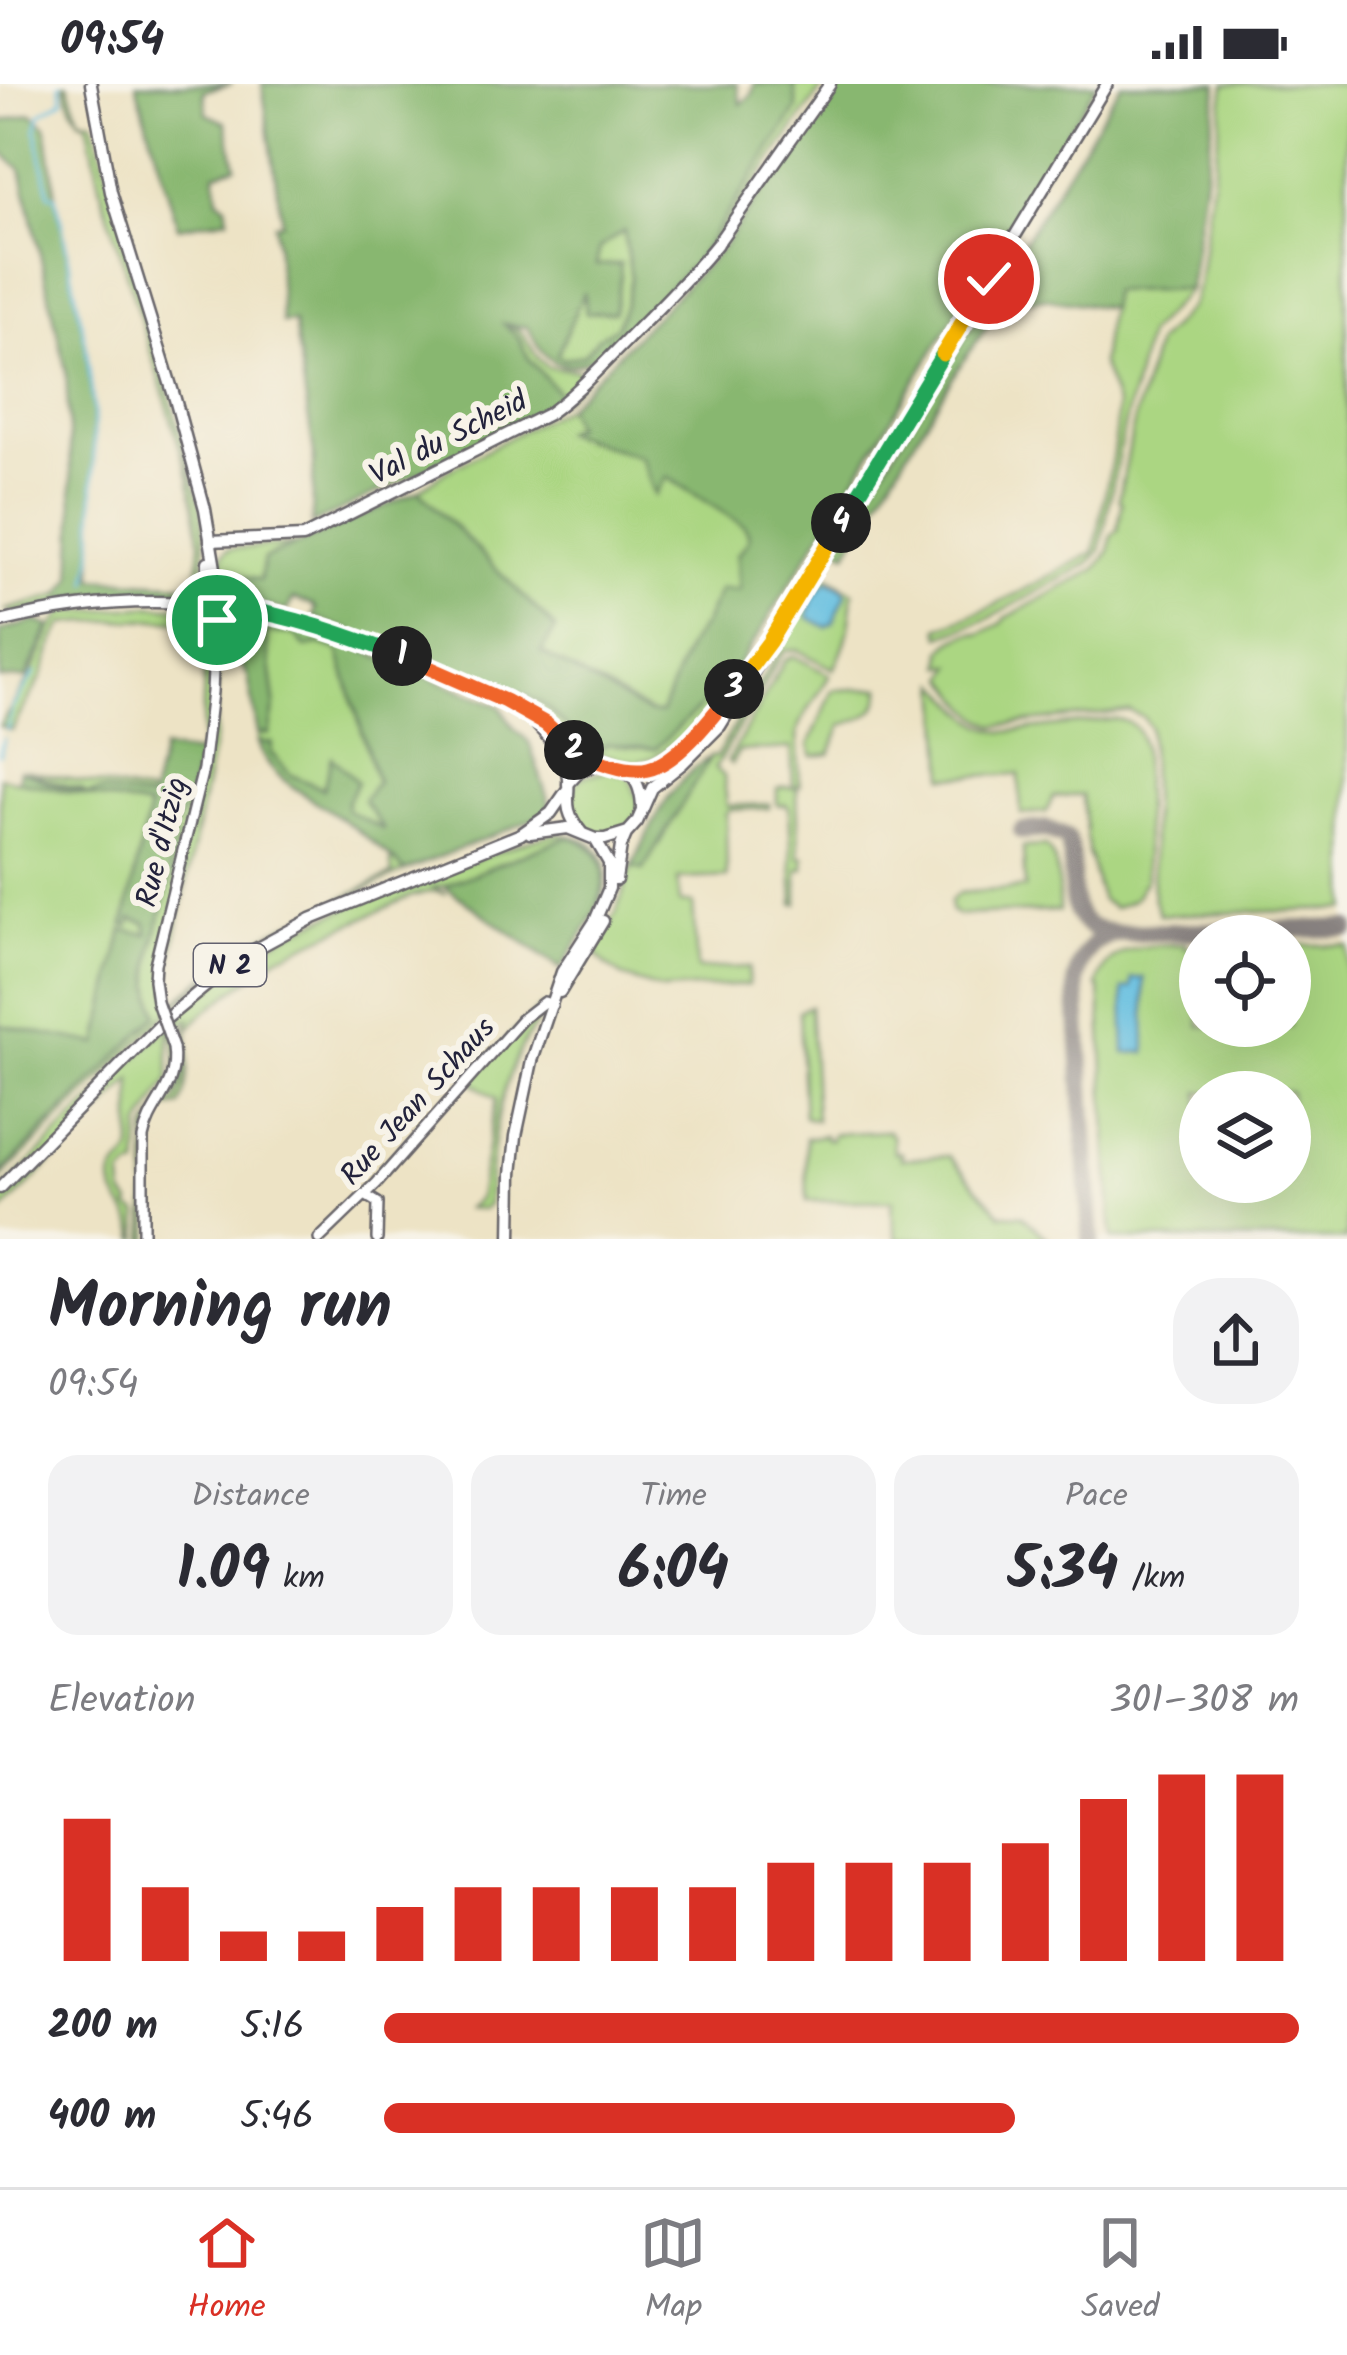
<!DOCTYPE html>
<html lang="en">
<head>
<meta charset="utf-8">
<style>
	body { margin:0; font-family:Kalam,sans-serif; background:#f2f2f3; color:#2b2b33; height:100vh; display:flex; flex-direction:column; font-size:45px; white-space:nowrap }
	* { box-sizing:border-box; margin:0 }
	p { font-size:39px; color:#7c7c81 }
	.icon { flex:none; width:66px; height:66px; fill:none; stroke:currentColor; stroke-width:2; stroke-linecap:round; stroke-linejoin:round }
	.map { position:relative; height:1155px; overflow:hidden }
	.sheet { display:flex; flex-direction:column; background:#fff; flex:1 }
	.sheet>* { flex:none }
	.tools { position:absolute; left:1179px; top:831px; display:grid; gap:24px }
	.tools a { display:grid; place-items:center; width:132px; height:132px; border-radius:50%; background:#fff; box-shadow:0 12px 48px #0002; font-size:60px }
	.pin { position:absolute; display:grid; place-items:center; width:102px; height:102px; color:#fff; margin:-51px; border:6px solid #fff; border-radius:50%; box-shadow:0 3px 12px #0007 }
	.km { position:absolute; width:60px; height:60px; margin:-30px; border-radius:50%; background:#222; color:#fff; font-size:33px; line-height:60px; text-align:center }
	.round { display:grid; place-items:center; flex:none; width:126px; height:126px; border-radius:48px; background:#f2f2f3 }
	.summary { display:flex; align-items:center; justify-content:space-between; height:204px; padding:0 48px }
	h1 { font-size:66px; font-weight:700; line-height:90px }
	.metrics { display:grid; grid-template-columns:repeat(3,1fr); gap:18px; height:204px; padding:12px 48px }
	.metrics div { display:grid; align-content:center; border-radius:30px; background:#f2f2f3; text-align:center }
	.metrics b { font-size:60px; font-weight:700 }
	.metrics small { font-size:33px; font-weight:400 }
	.metrics p { font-size:33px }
	.chart { height:336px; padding:24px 48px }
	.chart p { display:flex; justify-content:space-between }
	.chart svg { width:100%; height:216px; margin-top:12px; stroke:#d93025; stroke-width:6 }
	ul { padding:0 48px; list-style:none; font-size:39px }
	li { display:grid; grid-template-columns:192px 144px 1fr; align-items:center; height:90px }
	li i { height:30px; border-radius:15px; background:#d93025 }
	.status { display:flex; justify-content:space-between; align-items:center; height:84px; padding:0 60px; background:#fff; direction:ltr }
	.status svg { height:33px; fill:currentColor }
	.tabs { display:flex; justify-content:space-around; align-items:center; height:168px; border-top:3px solid #e1e1e2; background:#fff; font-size:33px; color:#7c7c81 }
	.tabs a { display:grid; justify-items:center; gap:6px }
	.tabs .on { color:#d93025 }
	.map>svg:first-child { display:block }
</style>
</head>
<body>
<div class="status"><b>09:54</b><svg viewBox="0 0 49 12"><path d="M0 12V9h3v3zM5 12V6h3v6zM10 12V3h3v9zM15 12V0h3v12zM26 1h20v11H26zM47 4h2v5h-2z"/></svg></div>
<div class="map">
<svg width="1347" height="1155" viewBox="0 0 1347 1155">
	<rect width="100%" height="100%" fill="#f7f3e8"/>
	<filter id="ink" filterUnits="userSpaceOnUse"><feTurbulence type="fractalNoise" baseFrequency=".00833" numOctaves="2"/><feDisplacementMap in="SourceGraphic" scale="24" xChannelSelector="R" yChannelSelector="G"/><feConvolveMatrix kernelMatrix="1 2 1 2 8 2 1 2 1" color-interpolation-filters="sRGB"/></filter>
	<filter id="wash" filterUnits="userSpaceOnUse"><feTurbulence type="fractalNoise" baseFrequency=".004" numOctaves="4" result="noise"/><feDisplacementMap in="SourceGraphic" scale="48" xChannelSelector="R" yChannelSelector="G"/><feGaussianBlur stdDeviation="2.7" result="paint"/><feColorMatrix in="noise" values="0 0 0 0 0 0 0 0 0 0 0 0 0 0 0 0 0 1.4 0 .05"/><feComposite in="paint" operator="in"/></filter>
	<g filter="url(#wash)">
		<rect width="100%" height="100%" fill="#ede3c5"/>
		<g fill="#abd682" stroke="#667c5e" stroke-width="3" fill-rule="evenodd">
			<path d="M64,0H68L80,36H91L94,40L201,423L205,454L203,504L190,512H124L63,519L14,530L6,526L59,511L65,515L125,507H192L193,501L197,500L200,458L189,393L102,110L87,39C72,33 69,14 64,0Z"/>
			<polygon points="794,0 825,0 710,164 604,272 611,254 615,259 697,176 797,25"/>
			<path d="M1225,0H1347V825L1160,831L1153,813L1150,644L1143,633L1130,627L996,642C972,633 962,614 947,594L953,581L943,582V566C950,556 968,547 980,550L1002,539L1006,534L1096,485L1109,468L1112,451L1118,446L1122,420L1119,415L1135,333L1156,259L1190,223L1198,202Z"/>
			<polygon points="624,146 631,194 626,218 616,243 598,254 584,271 562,275 557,272 585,205 619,180 595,182 600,164"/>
			<polygon points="1189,205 1147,250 1124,343 1100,467 1088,480 988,535 941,552 939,544 996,521 1094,468 1114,364 1117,322 1101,279 1111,207"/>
			<polygon points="502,239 520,246 538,274 547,283 578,286 584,295 562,317 529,275 518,253"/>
			<path d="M566,323L574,342L564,349L641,373L655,410L666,393L744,441C754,455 747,459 737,471L739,507L720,506L703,541L688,562L661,629L655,631L540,568L556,545L419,407L440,391Z"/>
			<polygon points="295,460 264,475 260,497 231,508 237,514 224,504 219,489 222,488 222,472 228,465"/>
			<path d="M824,490L853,508C851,536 848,560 834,585L797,566L785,567L780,573L715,684L724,692L727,722L769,720V724L730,726L726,729L727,793L678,795L680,819H693L697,885L749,883L748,901L662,906L625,894L607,882L597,871L596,864L616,829L632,783L643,785L711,672L716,673Z"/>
			<path d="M151,522C169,524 196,519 206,536L211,594L213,574L220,571L226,574L218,575L215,652L170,883L169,907L174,919L214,885L259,854L392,790L390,771L405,787L281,844L216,887L172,925L0,1095V1090L158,931C140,882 160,837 173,788L170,786L175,765V747L190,710L202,654L205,555C204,552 204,548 202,545C190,529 86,538 64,540C52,554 49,577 41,594C32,612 20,628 12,647L0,642L30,593L53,542L63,529Z"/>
			<polygon points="266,548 294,550 338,566 377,699 386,749 346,726 347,718 332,675 324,705 291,691 271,669 272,660 258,658 258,650 269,650 275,619"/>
			<polygon points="794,572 830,591 800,639 797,649 800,702 793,702 791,664 739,667 731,680 728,677 785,576"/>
			<polygon points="455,586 499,599 541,619 582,657 655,665 724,601 709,625 683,652 655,673 637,678 582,667 532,624"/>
			<path d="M939,599C960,620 972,643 1004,648L1116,635C1135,638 1140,646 1143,664L1146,795L1134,815L1114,824L1101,816L1089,771L1082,711L1053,713L1046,728L1021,730L1019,690L945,693Z"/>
			<path d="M881,604C882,628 862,636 842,641L830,670L812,672L809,661L833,606Z"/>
			<path d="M24,686L152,711L151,717L103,707L88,711L149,724L124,840L132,835L146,839L148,851L123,846L98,961L0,941V693L86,711L82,705C60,701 44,694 24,686Z"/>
			<path d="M609,686L629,692C631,700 638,712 639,720C640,755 574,764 573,718C573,705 573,701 583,692Z"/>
			<polygon points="786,703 797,704 799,773 804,773 804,785 798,786 798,820 794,820 789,724 786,721 777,721 777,705"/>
			<path d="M554,750C600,751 616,778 600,820V770C587,758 576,752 559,756L444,802L434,803L446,810L432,807L412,812L278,873L202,930L188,946C187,973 192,996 180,1022L164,1024L152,1042L149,1056V1155H145L147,1045L164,1017L175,1018C190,996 180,961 190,935L184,938C179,951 182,957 183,970C183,984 180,1000 174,1012L169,1011C179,986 180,966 169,942V995L141,1042L138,1083L130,1085L122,1093L123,1109L131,1120L129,1124L138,1129L139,1155L136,1154C136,1130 104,1109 114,1089C120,1077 127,1081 132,1065V996L0,1130V1108L198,912L250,873L291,848L388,806L531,756Z"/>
			<path d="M1046,762C1061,779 1058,806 1059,827L957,831L951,828L950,817L959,809L1025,804L1023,763Z"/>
			<path d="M1185,860L1186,864L1200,863V942H1290V861H1347V1155H1112L1100,904L1097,903C1106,859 1148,862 1185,860ZM1200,1008H1290V1098H1200Z"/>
			<polygon points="810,922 816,1036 804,1033 799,927"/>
			<path d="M541,923L546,928C501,976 491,1057 488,1120L483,1125L467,1124L478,1115L496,1015L471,997L513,949Z"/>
			<polygon points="888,1047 893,1053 894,1068 902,1069 901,1075 949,1072 1001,1130 1022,1131 1048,1155 897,1155 891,1124 893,1117 807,1117 806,1054 825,1051 826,1055 832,1055 833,1050"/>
		</g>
		<g fill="#88b770" stroke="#556c56" stroke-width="3" fill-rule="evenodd">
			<polygon points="136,0 232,0 204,7 207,30 226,38 236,82 215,89 218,116 226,121 228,134 178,143"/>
			<path d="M262,0H737L741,20L752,10L754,0H794L797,25L697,176L615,260L610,255L602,270L599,269C590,277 583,279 571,281C546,283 538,261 527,243L504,240L518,253L529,275L562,313L543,329L312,440L314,370L294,238L282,239L275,140L282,139ZM624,147L631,194L626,218L616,243L598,254L584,271L563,275L557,271L584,208L586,229L614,228L621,193L620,180L596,181L600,164Z"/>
			<path d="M837,0H1097L758,552L724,601L655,665L608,660L600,665L582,657L541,619L499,599L455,586L313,533L316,525L311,520L293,515L287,527L237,514L231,508L242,492L260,496L264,475L419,407L556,545L541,568L648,629H661L688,562L703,541L720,505L739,506L737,471C747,459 754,455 743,441L667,393L655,411L641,373L563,348L574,342L566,323L722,164Z"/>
			<polygon points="1121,0 1218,0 1189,205 1112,207 1109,224 1044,214 1003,219 955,289 872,427 869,427 847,469 836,462"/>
			<polygon points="32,30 46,42 56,112 86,261 94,329 93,494 193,501 192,508 125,507 65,515 59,511 72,495 74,443 66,287 21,85 0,67 0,38"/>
			<path d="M241,530L338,556L500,622L514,644L529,658L551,725L544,731L405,787C385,766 362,750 339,733C311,713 266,694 258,658L272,659L271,669L291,691L323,705L332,673L357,698L347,718V726L384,746L363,716L377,698L338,566L318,560L306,564L294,550L266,548L275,619L269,650H258L248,592L241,580L232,573L224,551L227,537Z"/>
			<polygon points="36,537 50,542 26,594 0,595 0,547"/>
			<path d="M163,665L199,670L190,710L175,747V765L170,785L173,788C161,835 140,883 158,931L0,1090V941L98,960L123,846L148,850L146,839L132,835L129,842L124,841L149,724L18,697L20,686C31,689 38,694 48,698C61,704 75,702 87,710L103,707L150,716Z"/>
			<path d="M711,672L643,786L632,783C655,736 666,702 711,672Z"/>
			<path d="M571,753C639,777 584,847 561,885L444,802L559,756Z"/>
		</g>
		<g fill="#62bee0" stroke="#42708e" stroke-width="3">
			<path d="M828,497L842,504L846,510L833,539L826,543L808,533C809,521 818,504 828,497Z"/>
			<polygon points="1144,894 1146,968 1125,969 1123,905 1132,904 1132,895"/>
		</g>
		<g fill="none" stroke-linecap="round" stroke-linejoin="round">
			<g stroke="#62bee0" stroke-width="3">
				<polyline points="60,0 63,16 40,30 36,46 49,110 56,112 86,261 94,329 93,471 88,498"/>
				<polyline points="7,646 12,624 35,589"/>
				<polyline points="0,671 4,655"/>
			</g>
			<g stroke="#888280" stroke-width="18">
				<path d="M1022,747L1047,745L1067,754C1081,789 1054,845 1112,848"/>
				<path d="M1091,1155L1076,896C1081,871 1092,855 1117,849L1347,844"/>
			</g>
		</g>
	</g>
	<g filter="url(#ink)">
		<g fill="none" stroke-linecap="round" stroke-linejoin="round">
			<g stroke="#69666b" stroke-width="14">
				<g id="minor">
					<polyline points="157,918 154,896 155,880 203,685 212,608 216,521"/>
					<polyline points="365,1111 378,1119 377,1155"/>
					<path d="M143,1155V1054C150,1018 179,1005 173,964"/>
					<polyline points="319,1155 377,1099 522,935 544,918 552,921"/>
				</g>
			</g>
			<g stroke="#69666b" stroke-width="15">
				<g id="major">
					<polyline points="91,0 111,108 175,315 205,425 218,502 216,521"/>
					<polyline points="720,156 830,0"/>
					<path d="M210,457L303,453L548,330C576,310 600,283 625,258C656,226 689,195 717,160"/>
					<polyline points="208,520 208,478"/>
					<path d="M0,538C162,497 280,521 431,585C470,601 512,616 547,641C557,649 564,659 574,666C606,689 641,672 642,726"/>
					<path d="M538,642C549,654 561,667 566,683C574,712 558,719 581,748"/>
					<polyline points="626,686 647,686 660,680 697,650 769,558 1107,0"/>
					<polyline points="568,700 580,687 599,680"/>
					<polyline points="530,749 568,744 595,755 605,755 628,748 637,738 652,704 683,679 720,642 758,580"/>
					<polyline points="616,796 621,762 626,750"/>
					<polyline points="560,908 603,837"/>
					<polyline points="0,1104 167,934 241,873 311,835 521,750 551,729 567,706"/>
					<polyline points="511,1155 512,1090 516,1052 532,977 562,888 595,837 609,804 609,779 595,755"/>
				</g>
			</g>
			<use href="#minor" stroke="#fff" stroke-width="9"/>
			<use href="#major" stroke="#fff" stroke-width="10"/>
			<g stroke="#69666b" stroke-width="14" stroke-linecap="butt">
				<polyline id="minor-bridge" points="157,918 173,964"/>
			</g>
			<use href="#minor-bridge" stroke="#fff" stroke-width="9"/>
		</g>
	</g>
	<g fill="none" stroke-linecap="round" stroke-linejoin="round" filter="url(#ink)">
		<g stroke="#fff" stroke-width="24">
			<path id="split-1" d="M217,536L232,523C291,531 346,551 402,572"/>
		</g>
		<g stroke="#fff" stroke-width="24">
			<polyline id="split-2" points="402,572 505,617 546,640 574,666"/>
		</g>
		<g stroke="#fff" stroke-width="24">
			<path id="split-3" d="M574,666C592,676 628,690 648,685C679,678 715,629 734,605"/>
		</g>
		<g stroke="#fff" stroke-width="24">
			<polyline id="split-4" points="734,605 769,558 841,439"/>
		</g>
		<g stroke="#fff" stroke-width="24">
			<polyline id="split-5" points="841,439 943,270"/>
		</g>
		<g stroke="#fff" stroke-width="24">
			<polyline id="split-6" points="943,270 989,195"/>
		</g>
		<use href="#split-1" stroke="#22a559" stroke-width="15"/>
		<use href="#split-2" stroke="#f0652b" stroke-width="15"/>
		<use href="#split-3" stroke="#f0652b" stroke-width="15"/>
		<use href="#split-4" stroke="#f5b400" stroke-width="15"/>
		<use href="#split-5" stroke="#22a559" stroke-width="15"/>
		<use href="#split-6" stroke="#f5b400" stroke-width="15"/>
	</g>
	<g text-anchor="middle" stroke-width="12" stroke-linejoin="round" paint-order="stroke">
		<rect fill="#f7f3e8" stroke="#62616f" stroke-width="3" x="194" y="860" width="72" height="42" rx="9"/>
		<g font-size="27" font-weight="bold" fill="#22223b">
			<text x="230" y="890">N 2</text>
		</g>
		<g font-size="30" fill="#22223b" stroke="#f7f3e8">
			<text transform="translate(448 353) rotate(-27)" y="10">Val du Scheid</text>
			<text transform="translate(161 758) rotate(-76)" y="10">Rue d'Itzig</text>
			<text transform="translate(417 1017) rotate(-48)" y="10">Rue Jean Schaus</text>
		</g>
	</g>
</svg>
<div class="tools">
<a><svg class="icon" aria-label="locate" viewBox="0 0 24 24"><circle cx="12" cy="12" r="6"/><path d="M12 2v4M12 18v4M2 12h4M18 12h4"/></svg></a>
<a><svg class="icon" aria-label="layers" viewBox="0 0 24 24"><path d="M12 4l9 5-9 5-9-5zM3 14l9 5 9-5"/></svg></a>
</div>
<div class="pin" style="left:217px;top:536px;background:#1e9e55"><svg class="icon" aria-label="arrive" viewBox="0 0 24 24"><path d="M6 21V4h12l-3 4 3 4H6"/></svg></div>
<div class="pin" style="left:989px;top:195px;background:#d93025"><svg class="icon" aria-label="check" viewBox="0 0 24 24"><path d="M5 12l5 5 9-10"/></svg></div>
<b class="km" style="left:402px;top:572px">1</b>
<b class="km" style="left:574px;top:666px">2</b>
<b class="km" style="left:734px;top:605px">3</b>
<b class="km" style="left:841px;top:439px">4</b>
</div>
<section class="sheet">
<div class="summary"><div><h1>Morning run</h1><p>09:54</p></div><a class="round"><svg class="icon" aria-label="share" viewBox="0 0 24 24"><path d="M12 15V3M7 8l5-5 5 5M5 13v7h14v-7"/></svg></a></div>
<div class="metrics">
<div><p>Distance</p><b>1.09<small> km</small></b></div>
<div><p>Time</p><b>6:04</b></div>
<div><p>Pace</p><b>5:34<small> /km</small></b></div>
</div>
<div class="chart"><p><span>Elevation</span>301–308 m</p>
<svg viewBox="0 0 160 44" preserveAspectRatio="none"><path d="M5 44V15M15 44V29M25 44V38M35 44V38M45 44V33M55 44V29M65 44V29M75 44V29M85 44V29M95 44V24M105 44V24M115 44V24M125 44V20M135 44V11M145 44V6M155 44V6"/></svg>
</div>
<ul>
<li><b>200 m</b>5:16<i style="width:100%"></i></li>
<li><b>400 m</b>5:46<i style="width:69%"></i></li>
</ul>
</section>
<nav class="tabs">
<a class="on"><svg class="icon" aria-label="home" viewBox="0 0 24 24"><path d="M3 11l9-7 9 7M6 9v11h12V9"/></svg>Home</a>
<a><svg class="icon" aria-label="map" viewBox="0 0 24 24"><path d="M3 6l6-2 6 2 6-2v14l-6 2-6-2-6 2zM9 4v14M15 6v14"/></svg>Map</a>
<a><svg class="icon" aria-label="saved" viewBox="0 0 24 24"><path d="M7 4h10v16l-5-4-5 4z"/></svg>Saved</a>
</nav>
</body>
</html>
